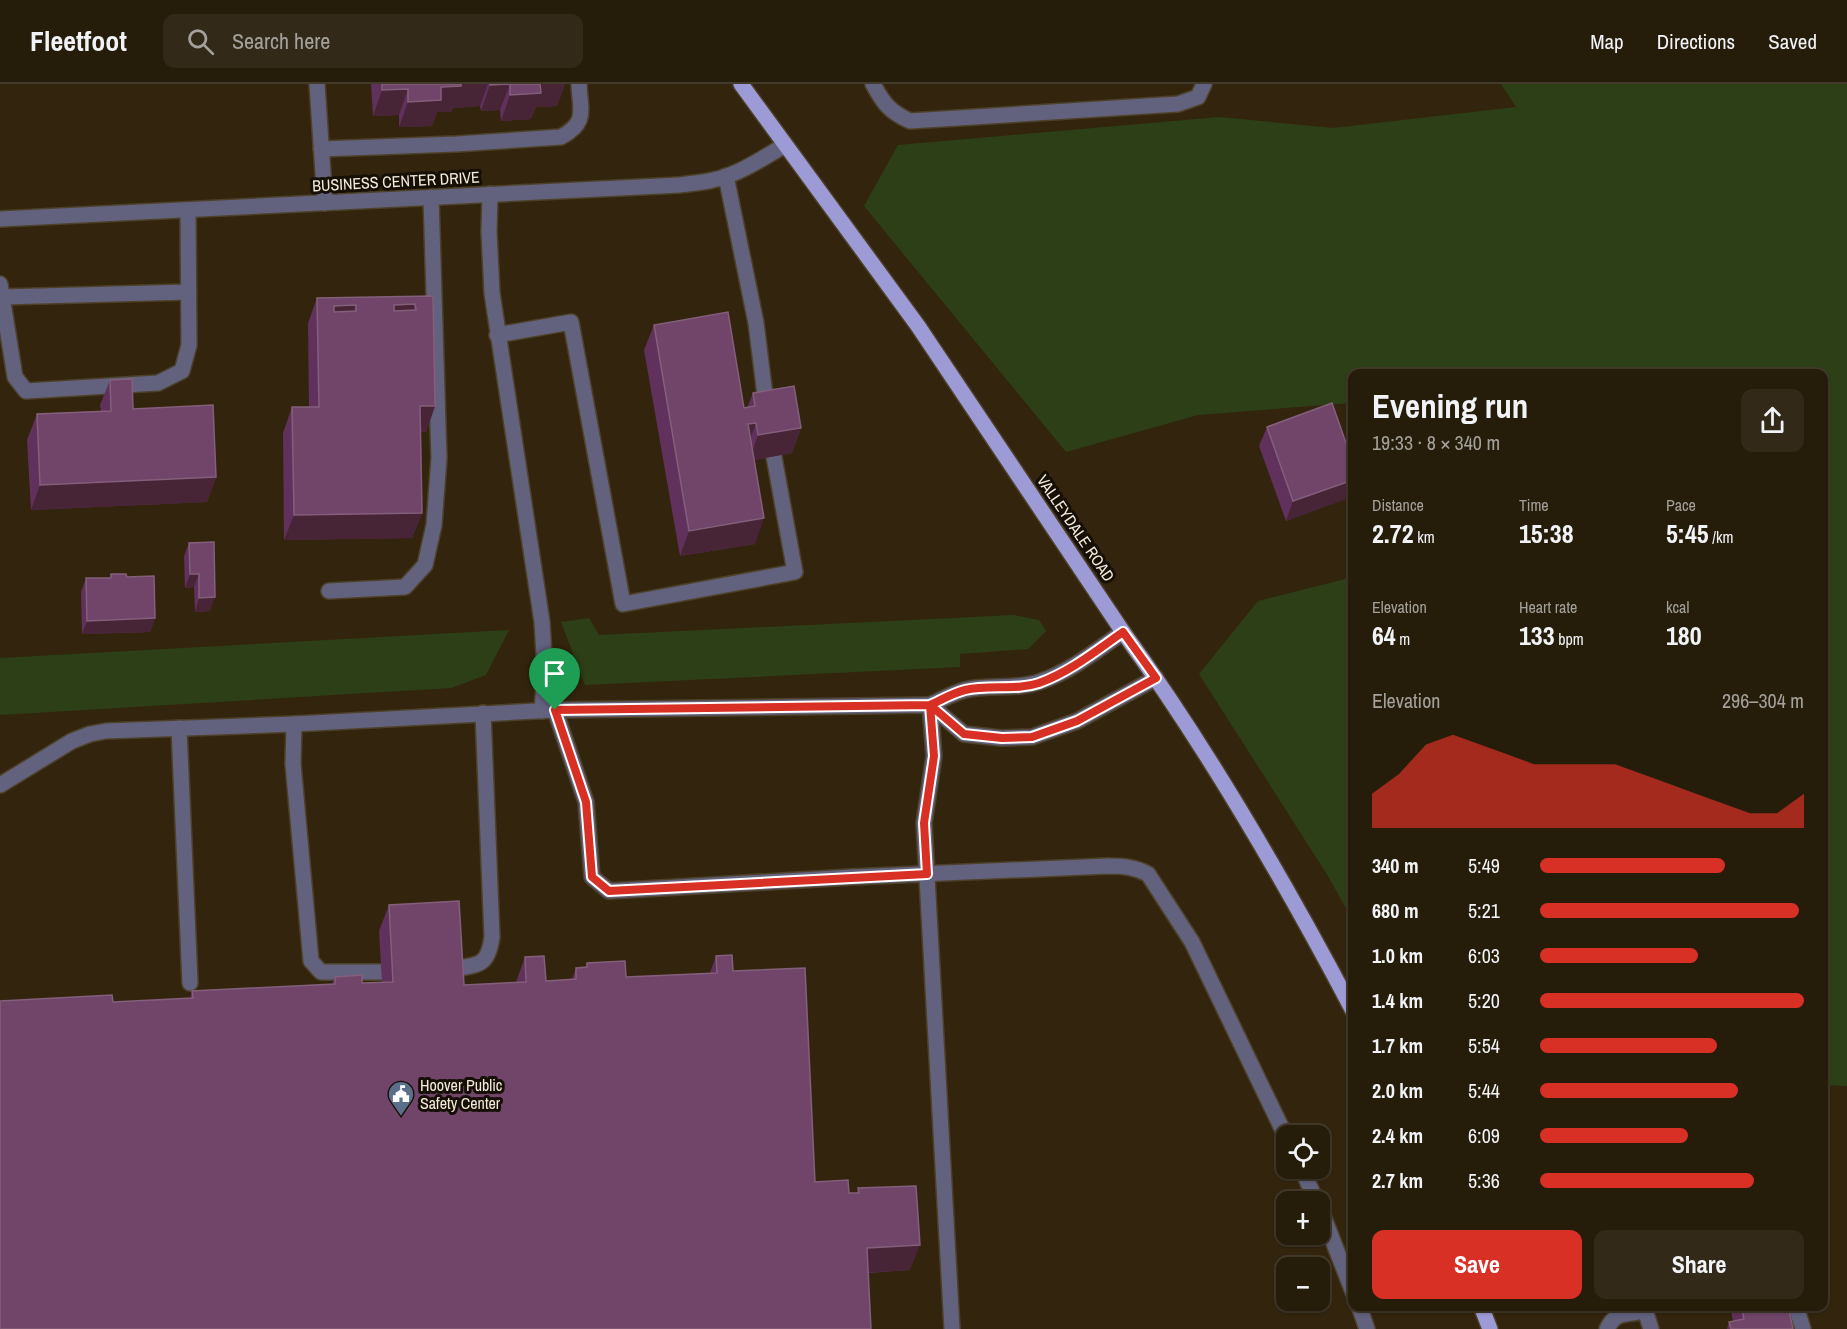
<!DOCTYPE html>
<html lang="en">
<head>
<meta charset="utf-8">
<style>
	body { margin:0; font-family:"Archivo Narrow",sans-serif; background:#322918; color:#f1f3f6; height:100vh; display:flex; flex-direction:column; font-size:22px; white-space:nowrap }
	* { box-sizing:border-box; margin:0 }
	p { font-size:20px; color:#a4a19c }
	.icon { flex:none; width:33px; height:33px; fill:none; stroke:currentColor; stroke-width:2; stroke-linecap:round; stroke-linejoin:round }
	.map { position:relative; flex:1; overflow:hidden }
	.sheet { position:absolute; left:1348px; top:285px; width:480px; height:942px; display:flex; flex-direction:column; background:#261c0a; border-radius:12px; box-shadow:0 2px 4px #0004,0 0 0 2px #423a2b }
	.sheet>* { flex:none }
	.fabs { position:absolute; left:1276px; top:1041px; display:grid; gap:12px }
	.fabs a { display:grid; place-items:center; width:54px; height:54px; border-radius:12px; background:#261c0a; box-shadow:0 2px 4px #0004,0 0 0 2px #423a2b; font-size:30px }
	.pin { position:absolute; display:grid; place-items:center; width:51px; height:51px; color:#fff; margin:-62px -26px; border-radius:50% 50% 50% 0; rotate:-45deg; box-shadow:0 0 6px #0007 }
	.pin .icon { rotate:45deg }
	.round { display:grid; place-items:center; flex:none; width:63px; height:63px; border-radius:12px; background:#322918 }
	.headline { display:flex; align-items:center; justify-content:space-between; height:102px; padding:0 24px }
	h1 { font-size:33px; font-weight:700; line-height:45px }
	.stats { display:grid; grid-template-columns:repeat(3,1fr); gap:9px; height:102px; padding:6px 24px }
	.stats div { display:grid; align-content:center }
	.stats b { font-size:26px; font-weight:700 }
	.stats small { font-size:16px; font-weight:400 }
	.stats p { font-size:16px }
	.chart { height:168px; padding:12px 24px }
	.chart p { display:flex; justify-content:space-between }
	.chart svg { width:100%; height:108px; margin-top:6px; fill:#d93025; opacity:.7 }
	.button { display:flex; gap:12px; margin-top:auto; padding:12px 24px }
	.button a { flex:1; height:69px; border-radius:12px; background:#d93025; color:#fff; font-size:24px; font-weight:700; line-height:69px; text-align:center }
	.button a+a { background:#322918; color:#f1f3f6 }
	ul { padding:0 24px; list-style:none; font-size:20px }
	li { display:grid; grid-template-columns:96px 72px 1fr; align-items:center; height:45px }
	li i { height:15px; border-radius:8px; background:#d93025 }
	header { display:flex; align-items:center; gap:36px; box-sizing:border-box; height:84px; padding:0 30px; background:#261c0a; border-bottom:2px solid #423a2b }
	header strong { font-size:28px }
	nav { display:flex; gap:33px; margin-inline-start:auto; font-size:21px }
	.search { width:420px; height:54px; background:#322918; display:flex; align-items:center; gap:15px; box-sizing:border-box; padding:0 21px; border-radius:12px; color:#a4a19c; font-size:22px }
	.map>svg:first-child { display:block }
</style>
</head>
<body>
<header>
<strong>Fleetfoot</strong>
<div class="search"><svg class="icon" aria-label="search" viewBox="0 0 24 24"><circle cx="10" cy="10" r="6"/><path d="M15 15l6 6"/></svg>Search here</div>
<nav><a>Map</a><a>Directions</a><a>Saved</a></nav>
</header>
<div class="map">
<svg width="1847" height="1245" viewBox="0 0 1847 1245">
	<rect width="100%" height="100%" fill="#33250d"/>
	<g fill="#2d3f16">
		<polygon points="1501,0 1847,0 1847,1002 1824,1001 1824,290 1353,290 1353,330 1350,319 1198,331 1066,368 864,122 898,61 1219,33 1333,44 1516,23"/>
		<polygon points="1353,493 1353,837 1328,792 1199,590 1258,517"/>
		<polygon points="1014,531 1039,536 1046,547 1028,565 960,570 960,583 585,601 561,538 589,534 599,551"/>
		<polygon points="509,546 486,591 451,604 0,631 0,574"/>
	</g>
	<g fill="none" stroke-linecap="round" stroke-linejoin="round">
		<g stroke="#4e412a" stroke-width="18">
			<g id="minor">
				<polyline points="317,0 325,119"/>
				<path d="M873,0C883,19 890,28 910,37L1178,20L1198,13L1204,0"/>
				<path d="M321,65L456,60L561,53C588,38 580,27 579,0"/>
				<polyline points="726,92 756,239 767,327"/>
				<polyline points="490,110 489,148 492,209 542,538 545,587 542,627"/>
				<path d="M0,135L680,101C690,99 702,99 713,96C738,91 763,74 785,61"/>
				<polyline points="0,200 15,293 26,307 158,299 182,287 189,261 188,126"/>
				<polyline points="2,213 188,208"/>
				<polyline points="497,251 571,238 623,520 795,488 774,373"/>
				<polyline points="329,507 405,503 425,481 434,441 439,374 431,113"/>
				<path d="M1123,548C1097,566 1070,588 1039,598C1015,606 989,600 965,606C953,609 941,616 930,621L964,650L1001,654L1032,653L1077,637L1156,594"/>
				<path d="M555,626L586,718L592,793L609,807L851,793L1108,782C1123,782 1135,783 1148,790L1192,858L1287,1055"/>
				<polyline points="294,640 293,680 311,877 321,888 382,888"/>
				<polyline points="179,644 190,899"/>
				<polyline points="0,701 72,657 90,650 106,647 294,640 555,626 930,621 934,672 924,739 952,1245"/>
				<path d="M452,885C479,881 488,882 492,853L483,629"/>
				<polyline points="1301,1084 1317,1118"/>
				<polyline points="1320,1124 1353,1208"/>
				<polyline points="1359,1222 1367,1245"/>
				<polyline points="1796,1222 1803,1245"/>
				<polyline points="1645,1226 1651,1245"/>
				<path d="M1607,1245C1618,1221 1635,1236 1649,1222"/>
			</g>
		</g>
		<g stroke="#4e412a" stroke-width="18">
			<g id="major">
				<path d="M741,0L918,242L1123,548C1210,668 1284,796 1353,927"/>
				<polyline points="1481,1222 1490,1245"/>
			</g>
		</g>
		<use href="#minor" stroke="#62627e" stroke-width="15"/>
		<use href="#major" stroke="#9d9bd6" stroke-width="15"/>
	</g>
	<g fill="#60315c">
		<polygon points="371,0 565,0 557,22 536,23 531,35 501,37 500,26 481,27 480,22 453,24 451,28 437,28 432,42 399,43 399,31 373,32"/>
		<polygon points="433,212 435,322 426,348 421,348 422,429 412,454 284,456 283,349 292,323 309,323 308,239 317,214"/>
		<polygon points="654,241 744,324 747,324 753,309 801,344 792,369 754,376 755,460 680,472 644,266"/>
		<polygon points="110,296 133,325 216,393 207,418 31,426 27,356 37,330 101,327 100,321"/>
		<polygon points="1267,343 1353,379 1353,408 1351,413 1286,437 1259,362"/>
		<polygon points="189,459 210,527 195,528 194,503 185,504 184,472"/>
		<polygon points="111,490 127,493 155,534 150,548 82,550 81,508 86,494 110,494"/>
		<polygon points="389,821 464,901 516,898 525,873 546,897 572,895 576,884 585,884 587,879 626,893 710,889 716,872 733,887 815,1098 849,1109 857,1109 858,1104 910,1186 868,1189 113,918 190,914 192,907 332,900 335,893 362,899 382,898 379,847"/>
		<polygon points="1730,1222 1788,1222 1793,1245 1727,1245 1729,1238 1733,1237"/>
	</g>
	<g fill="#472436">
		<polygon points="460,0 488,0 480,22 453,24 451,28 437,28 432,42 399,43 408,18 441,3"/>
		<polygon points="510,0 500,26 481,27 490,1"/>
		<polygon points="539,0 565,0 557,22 536,23 531,35 501,37 510,11"/>
		<polygon points="408,5 399,31 373,32 382,6"/>
		<polygon points="415,220 406,246 385,246 394,221"/>
		<polygon points="356,221 346,246 325,247 334,222"/>
		<polygon points="420,322 435,322 426,348 411,347"/>
		<polygon points="756,339 747,364 748,340"/>
		<polygon points="801,344 792,369 749,377 758,351"/>
		<polygon points="216,393 207,418 31,426 40,401"/>
		<polygon points="1353,396 1353,408 1351,413 1286,437 1293,417"/>
		<polygon points="422,429 412,454 284,456 294,431"/>
		<polygon points="764,434 755,460 680,472 689,447"/>
		<polygon points="190,490 199,490 194,503 185,504"/>
		<polygon points="215,513 210,527 195,528 199,514"/>
		<polygon points="155,534 150,548 82,550 87,537"/>
		<polygon points="920,1161 910,1186 857,1189 867,1164"/>
	</g>
	<g fill="#704569" stroke="#845f7b" stroke-width="1.5" fill-rule="evenodd">
		<polygon points="382,0 461,0 461,2 441,3 441,16 408,18 408,5 382,6"/>
		<polygon points="490,0 540,0 541,9 510,11 510,0 490,1"/>
		<path d="M433,212L435,322H420L422,429L294,431L292,323H319L317,214ZM415,220L416,226L394,227V221ZM356,221V227L334,228V222Z"/>
		<polygon points="728,228 744,324 755,322 753,309 794,302 801,344 758,351 756,339 748,340 764,434 689,447 654,241"/>
		<polygon points="132,295 133,325 213,321 216,393 40,401 37,330 111,327 110,296"/>
		<polygon points="1332,319 1353,379 1353,396 1293,417 1267,343"/>
		<polygon points="214,458 215,513 199,514 199,490 190,490 189,459"/>
		<polygon points="111,490 126,490 127,493 154,492 155,534 87,537 86,494 111,494"/>
		<polygon points="459,817 464,901 526,898 525,873 544,872 546,897 576,895 576,884 587,883 587,879 625,877 626,893 717,889 716,872 732,871 733,887 805,884 815,1098 848,1096 849,1109 859,1109 858,1104 916,1102 920,1161 867,1164 871,1245 0,1245 0,917 112,911 113,918 193,914 192,907 335,900 335,893 362,891 362,899 393,898 389,821"/>
		<polygon points="1741,1222 1788,1222 1793,1245 1731,1245 1729,1238 1744,1235"/>
	</g>
	<g fill="none" stroke-linecap="round" stroke-linejoin="round">
		<g stroke="#fff" stroke-width="12">
			<path id="route" d="M555,626L930,621C941,616 953,609 965,606C989,600 1015,607 1039,599C1070,588 1097,566 1123,548L1156,594L1077,637L1032,653L1002,654L964,650L930,621L934,672L924,739L927,790L609,807L592,793L586,718L555,626"/>
		</g>
		<use href="#route" stroke="#d93025" stroke-width="8"/>
	</g>
	<defs>
		<g id="civic-pin" transform="scale(1.35)"><path d="M0 17L-7.5 6A9.5 9.5 0 1 1 7.5 6Z" fill="#5c6f8a" stroke="#150f06"/><path d="M-.6-6.5H3V-4.5H.6V-3L4-1V1h2V6H-6V1h2V-1L-.6-3ZM-1.2 2.5V6h2.4V2.5Z" fill="#fff"/></g>
	</defs>
	<g fill-rule="evenodd">
		<use href="#civic-pin" x="401" y="1010"/>
	</g>
	<g text-anchor="middle" stroke-width="6" stroke-linejoin="round" paint-order="stroke">
		<g font-size="16" fill="#f3eadc" stroke="#150f06">
			<text transform="translate(396 97) rotate(-3)" y="6">BUSINESS CENTER DRIVE</text>
			<text transform="translate(1076 444) rotate(56)" y="6">VALLEYDALE ROAD</text>
		</g>
		<g font-size="16" fill="#f3eadc" stroke="#150f06" text-anchor="start">
			<text x="420" y="1007">Hoover Public<tspan x="420" dy="18">Safety Center</tspan></text>
		</g>
	</g>
</svg>
<div class="fabs">
<a><svg class="icon" aria-label="locate" viewBox="0 0 24 24"><circle cx="12" cy="12" r="6"/><path d="M12 2v4M12 18v4M2 12h4M18 12h4"/></svg></a>
<a>+</a>
<a>−</a>
</div>
<div class="pin" style="left:555px;top:626px;background:#1e9e55"><svg class="icon" aria-label="arrive" viewBox="0 0 24 24"><path d="M6 21V4h12l-3 4 3 4H6"/></svg></div>
<section class="sheet">
<div class="headline"><div><h1>Evening run</h1><p>19:33 · 8 × 340 m</p></div><a class="round"><svg class="icon" aria-label="share" viewBox="0 0 24 24"><path d="M12 15V3M7 8l5-5 5 5M5 13v7h14v-7"/></svg></a></div>
<div class="stats">
<div><p>Distance</p><b>2.72<small> km</small></b></div>
<div><p>Time</p><b>15:38</b></div>
<div><p>Pace</p><b>5:45<small> /km</small></b></div>
</div>
<div class="stats">
<div><p>Elevation</p><b>64<small> m</small></b></div>
<div><p>Heart rate</p><b>133<small> bpm</small></b></div>
<div><p>kcal</p><b>180</b></div>
</div>
<div class="chart"><p><span>Elevation</span>296–304 m</p>
<svg viewBox="0 0 160 44" preserveAspectRatio="none"><path d="M0 44V30L10 22L20 10L30 6L40 10L50 14L60 18L70 18L80 18L90 18L100 22L110 26L120 30L130 34L140 38L150 38L160 30V44z"/></svg>
</div>
<ul>
<li><b>340 m</b>5:49<i style="width:70%"></i></li>
<li><b>680 m</b>5:21<i style="width:98%"></i></li>
<li><b>1.0 km</b>6:03<i style="width:60%"></i></li>
<li><b>1.4 km</b>5:20<i style="width:100%"></i></li>
<li><b>1.7 km</b>5:54<i style="width:67%"></i></li>
<li><b>2.0 km</b>5:44<i style="width:75%"></i></li>
<li><b>2.4 km</b>6:09<i style="width:56%"></i></li>
<li><b>2.7 km</b>5:36<i style="width:81%"></i></li>
</ul>
<div class="button"><a>Save</a><a>Share</a></div>
</section>
</div>
</body>
</html>
